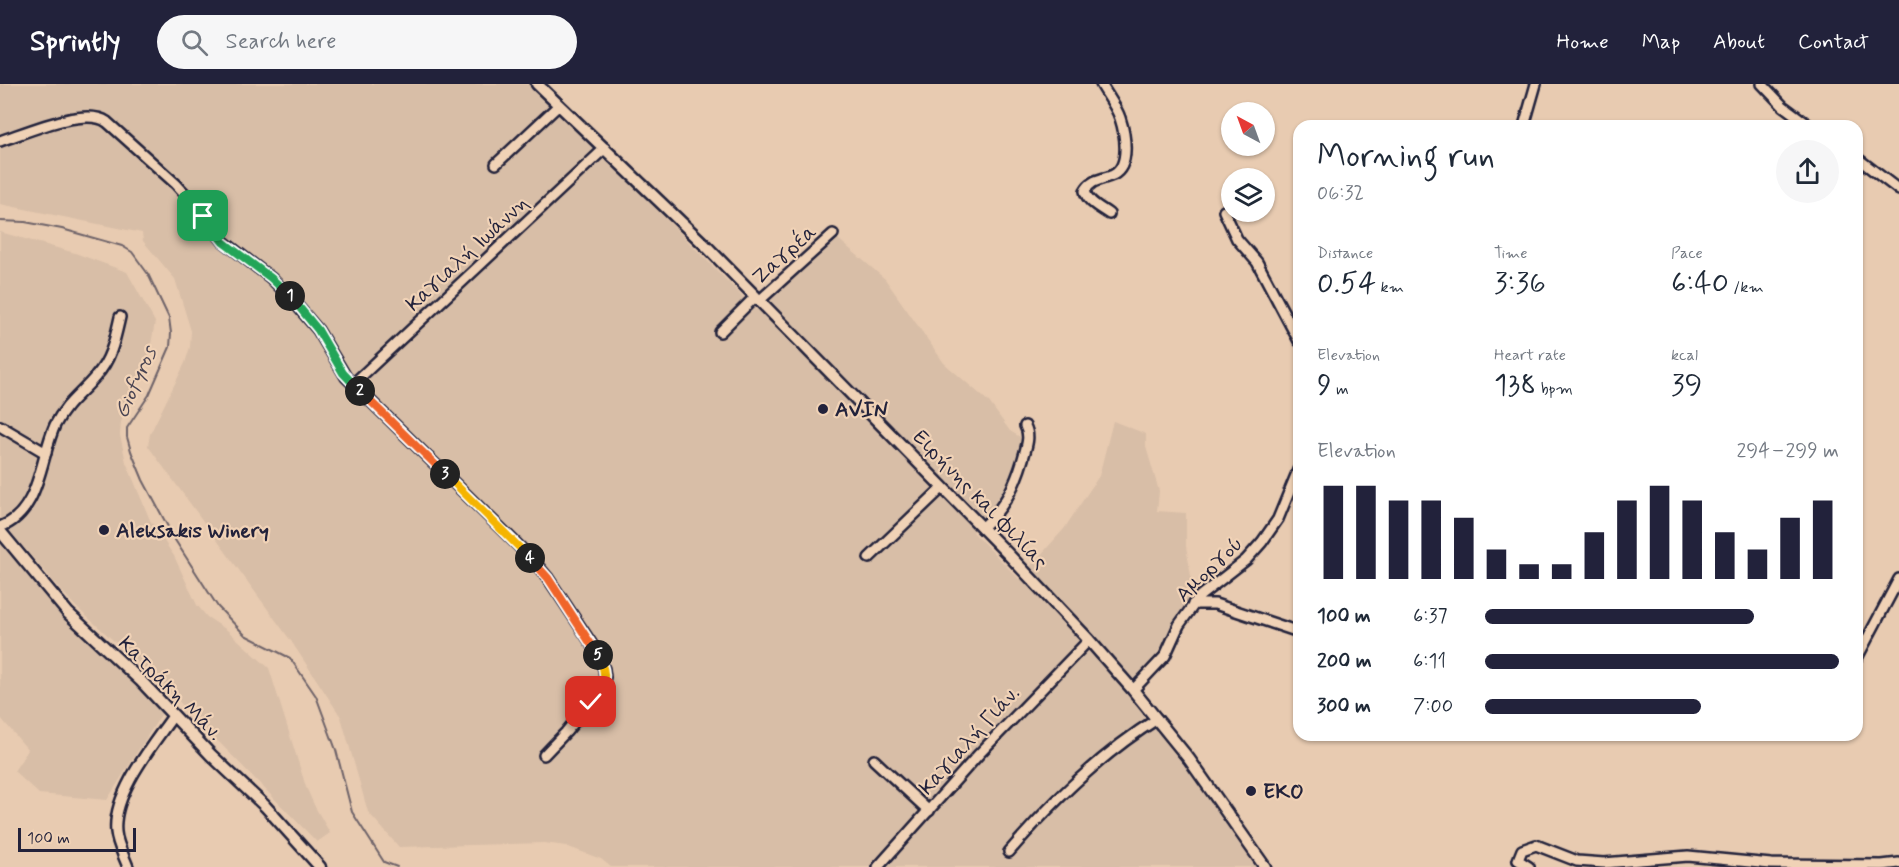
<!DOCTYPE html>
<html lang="en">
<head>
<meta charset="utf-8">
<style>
	body { margin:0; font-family:Mynerve,sans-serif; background:#f6f6f7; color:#1f2937; height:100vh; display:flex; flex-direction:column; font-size:22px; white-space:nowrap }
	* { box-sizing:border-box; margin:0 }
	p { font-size:20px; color:#747a83 }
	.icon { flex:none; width:33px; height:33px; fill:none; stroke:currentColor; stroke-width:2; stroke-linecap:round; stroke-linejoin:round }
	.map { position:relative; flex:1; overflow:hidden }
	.sheet { position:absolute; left:1293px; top:36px; width:570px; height:621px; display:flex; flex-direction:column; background:#fff; border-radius:18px; box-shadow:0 2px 4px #0004 }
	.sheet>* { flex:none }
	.needle { width:39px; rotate:319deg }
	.controls { position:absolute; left:1221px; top:18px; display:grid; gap:12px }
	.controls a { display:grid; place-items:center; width:54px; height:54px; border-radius:50%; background:#fff; box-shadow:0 2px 4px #0004; font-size:30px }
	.scale { position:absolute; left:18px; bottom:15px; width:118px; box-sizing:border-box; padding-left:6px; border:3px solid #22223b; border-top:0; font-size:16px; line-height:21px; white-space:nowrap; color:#22223b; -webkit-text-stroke:4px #f0d2b6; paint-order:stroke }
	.pin { position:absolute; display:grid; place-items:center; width:51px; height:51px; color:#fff; margin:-26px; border-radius:12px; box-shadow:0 3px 9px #0006 }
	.km { position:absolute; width:30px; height:30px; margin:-15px; border-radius:50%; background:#222; color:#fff; font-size:16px; line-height:30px; text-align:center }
	.round { display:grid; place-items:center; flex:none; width:63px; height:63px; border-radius:32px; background:#f6f6f7 }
	.summary { display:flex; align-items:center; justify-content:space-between; height:102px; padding:0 24px }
	h1 { font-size:33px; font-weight:600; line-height:45px }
	.metrics { display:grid; grid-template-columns:repeat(3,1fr); gap:9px; height:102px; padding:6px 24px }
	.metrics div { display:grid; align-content:center }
	.metrics b { font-size:30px; font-weight:600 }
	.metrics small { font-size:16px; font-weight:400 }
	.metrics p { font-size:16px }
	.chart { height:168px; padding:12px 24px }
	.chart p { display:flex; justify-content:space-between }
	.chart svg { width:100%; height:108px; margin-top:6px; stroke:#22223b; stroke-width:6 }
	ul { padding:0 24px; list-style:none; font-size:20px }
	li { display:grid; grid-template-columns:96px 72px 1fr; align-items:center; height:45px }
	li i { height:15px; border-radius:8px; background:#22223b }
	header { display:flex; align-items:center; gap:36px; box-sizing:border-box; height:84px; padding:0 30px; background:#22223b; color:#fff }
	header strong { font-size:28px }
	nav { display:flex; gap:33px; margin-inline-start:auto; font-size:21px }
	.search { width:420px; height:54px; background:#f6f6f7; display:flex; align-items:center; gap:15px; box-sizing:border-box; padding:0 21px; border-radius:33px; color:#747a83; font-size:22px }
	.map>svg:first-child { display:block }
</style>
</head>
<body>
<header>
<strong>Sprintly</strong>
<div class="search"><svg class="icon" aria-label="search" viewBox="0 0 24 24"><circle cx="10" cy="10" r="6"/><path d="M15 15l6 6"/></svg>Search here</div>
<nav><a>Home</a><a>Map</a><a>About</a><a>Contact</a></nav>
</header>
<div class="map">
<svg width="1899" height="783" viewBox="0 0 1899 783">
	<rect width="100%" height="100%" fill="#e8cbb1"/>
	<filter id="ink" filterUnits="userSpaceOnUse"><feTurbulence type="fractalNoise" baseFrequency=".0167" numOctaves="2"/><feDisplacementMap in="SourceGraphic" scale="12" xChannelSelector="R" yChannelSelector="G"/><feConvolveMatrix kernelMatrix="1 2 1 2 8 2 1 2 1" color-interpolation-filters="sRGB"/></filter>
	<g filter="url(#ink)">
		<g fill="#d8bea7">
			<polygon points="0,0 528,0 573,41 756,226 837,154 885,195 944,279 989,318 1010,347 1025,356 1016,387 1008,406 995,424 973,448 1019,495 1064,445 1099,392 1113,337 1146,350 1146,363 1159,407 1157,427 1186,429 1186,462 1194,510 1193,516 1176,538 1146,588 1125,608 1187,685 1256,783 611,783 601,775 566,762 544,759 399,763 368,728 341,633 291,557 148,362 150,350 185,279 190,263 191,247 175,195 143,157 142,149 0,120"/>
			<polygon points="0,148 75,169 127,188 155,238 148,277 121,338 120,351 126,378 150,436 174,472 197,521 207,533 227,546 269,584 306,703 315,723 330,749 317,758 163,601 75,522 0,436"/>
			<polygon points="0,457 68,535 152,617 162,629 107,716 39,710 14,687 28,666 0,633"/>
		</g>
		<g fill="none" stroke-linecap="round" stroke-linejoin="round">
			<polyline stroke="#6e6369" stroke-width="2" points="0,137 25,138 62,145 122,162 132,168 148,190 169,234 171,249 170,263 149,311 127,344 127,353 131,367 143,396 175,456 218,523 245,551 290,574 316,612 336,666 352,728 384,778 397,783"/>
			<g stroke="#22223b" stroke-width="14">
				<g id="minor">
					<path d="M1101,0C1107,11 1116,22 1120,34C1125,49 1131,82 1113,91C1102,96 1091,95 1085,107C1087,118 1101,124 1109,130"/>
					<polyline points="1762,0 1783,22 1810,42"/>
					<polyline points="1524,42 1536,0"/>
					<path d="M0,57C25,49 85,22 107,38L176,100L196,122L223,157L271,194L289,212L318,246L346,293L532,475L548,494L597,568L604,585L605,593L603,600L591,618L566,648L544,671"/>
					<polyline points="1857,74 1899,106"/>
					<polyline points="496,80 559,21"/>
					<polyline points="1224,127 1237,155 1257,178 1299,257"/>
					<polyline points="759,217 833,150"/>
					<polyline points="720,248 755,213"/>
					<polyline points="353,300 605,64"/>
					<polyline points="0,342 46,369"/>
					<path d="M0,443C40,429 40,374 55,341C67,318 80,311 96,292C111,276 115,255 120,233"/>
					<path d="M982,444C1004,424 1015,402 1023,375C1026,363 1031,353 1025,342"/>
					<polyline points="869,474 942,404"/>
					<polyline points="1193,520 1215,520 1299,548"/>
					<polyline points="1857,574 1899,495"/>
					<polyline points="1133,606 1165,572 1179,541 1200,512 1246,476 1262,458 1278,435 1299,384"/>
					<polyline points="874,676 929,727"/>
					<path d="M1009,768C1052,718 1101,670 1157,635"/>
					<path d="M128,783C124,772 117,760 116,748C112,710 152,662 173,632"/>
					<polyline points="878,783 979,670 1089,556"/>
					<polyline points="1529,783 1518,776 1522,766 1536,761 1577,777 1604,779 1688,772 1771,780 1882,781 1899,779"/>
				</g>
			</g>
			<g stroke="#22223b" stroke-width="15">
				<g id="tertiary">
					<polyline points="537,0 707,163 1007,469 1089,556 1133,606 1189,675 1265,783"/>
					<polyline points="0,447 68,529 141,597 211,671 265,722 320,783"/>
				</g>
			</g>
			<use href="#minor" stroke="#f0d2b6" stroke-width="9"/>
			<use href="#tertiary" stroke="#f0d2b6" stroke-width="10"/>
		</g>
	</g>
	<g fill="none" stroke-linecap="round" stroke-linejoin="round" filter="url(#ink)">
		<g stroke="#fff" stroke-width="12">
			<polyline id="split-1" points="203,132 223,158 271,194 290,212"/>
		</g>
		<g stroke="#fff" stroke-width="12">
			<polyline id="split-2" points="290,212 318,246 343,289 360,307"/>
		</g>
		<g stroke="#fff" stroke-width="12">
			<polyline id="split-3" points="360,307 445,390"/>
		</g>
		<g stroke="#fff" stroke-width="12">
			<polyline id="split-4" points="445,390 530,474"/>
		</g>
		<g stroke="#fff" stroke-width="12">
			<polyline id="split-5" points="530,474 548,494 598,571"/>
		</g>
		<g stroke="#fff" stroke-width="12">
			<path id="split-6" d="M591,618C605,599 609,593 598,571"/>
		</g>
		<use href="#split-1" stroke="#22a559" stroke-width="8"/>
		<use href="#split-2" stroke="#22a559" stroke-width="8"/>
		<use href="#split-3" stroke="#f0652b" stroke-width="8"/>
		<use href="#split-4" stroke="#f5b400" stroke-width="8"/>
		<use href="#split-5" stroke="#f0652b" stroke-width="8"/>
		<use href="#split-6" stroke="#f5b400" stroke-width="8"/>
	</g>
	<g fill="#22223b" stroke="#f0d2b6" stroke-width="2">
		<circle cx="823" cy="325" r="6"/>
		<circle cx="104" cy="446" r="6"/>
		<circle cx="1251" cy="707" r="6"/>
	</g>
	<g text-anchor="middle" stroke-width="4.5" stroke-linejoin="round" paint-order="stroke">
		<g font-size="21" fill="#22223b" stroke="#f0d2b6">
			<text transform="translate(467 169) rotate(-43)" y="7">Καγιαλή Ιωάννη</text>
			<text transform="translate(784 170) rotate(-42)" y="7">Ζαγρέα</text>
			<text transform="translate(981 415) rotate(46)" y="7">Ειρήνης και Φιλίας</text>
			<text transform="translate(1209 485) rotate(-44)" y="7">Αμοργού</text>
			<text transform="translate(171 604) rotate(45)" y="7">Κατράκη Μάν.</text>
			<text transform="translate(969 656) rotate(-48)" y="7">Καγιαλή Γιάν.</text>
		</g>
		<g font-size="21" font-weight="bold" fill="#22223b" stroke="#f0d2b6" text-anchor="start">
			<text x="835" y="332">AVIN</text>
			<text x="116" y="453">Aleksakis Winery</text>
			<text x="1263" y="714">EKO</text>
		</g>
		<g font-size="22" font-style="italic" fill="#484352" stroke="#f0d2b6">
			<text transform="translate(134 298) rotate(-66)" y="8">Giofyros</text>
		</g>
	</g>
</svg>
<div class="controls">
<a><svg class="needle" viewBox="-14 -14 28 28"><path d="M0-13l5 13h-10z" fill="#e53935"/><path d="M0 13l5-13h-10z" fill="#747a83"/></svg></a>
<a><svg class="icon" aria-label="layers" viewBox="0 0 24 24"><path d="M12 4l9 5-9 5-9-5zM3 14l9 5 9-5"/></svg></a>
</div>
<div class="scale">100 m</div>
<div class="pin" style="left:203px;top:132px;background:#1e9e55"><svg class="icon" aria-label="arrive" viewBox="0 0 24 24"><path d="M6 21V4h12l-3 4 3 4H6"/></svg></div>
<div class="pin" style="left:591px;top:618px;background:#d93025"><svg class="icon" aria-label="check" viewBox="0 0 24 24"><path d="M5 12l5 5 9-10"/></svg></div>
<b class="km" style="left:290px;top:212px">1</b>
<b class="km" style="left:360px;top:307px">2</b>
<b class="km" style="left:445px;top:390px">3</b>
<b class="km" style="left:530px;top:474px">4</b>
<b class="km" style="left:598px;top:571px">5</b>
<section class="sheet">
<div class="summary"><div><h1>Morning run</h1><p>06:32</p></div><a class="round"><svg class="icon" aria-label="share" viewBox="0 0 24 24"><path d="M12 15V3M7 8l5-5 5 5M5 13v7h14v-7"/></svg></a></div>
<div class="metrics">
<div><p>Distance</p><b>0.54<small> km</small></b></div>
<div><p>Time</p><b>3:36</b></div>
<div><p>Pace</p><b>6:40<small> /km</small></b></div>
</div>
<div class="metrics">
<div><p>Elevation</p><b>9<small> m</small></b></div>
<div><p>Heart rate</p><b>138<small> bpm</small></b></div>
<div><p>kcal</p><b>39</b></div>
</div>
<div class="chart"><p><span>Elevation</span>294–299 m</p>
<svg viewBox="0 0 160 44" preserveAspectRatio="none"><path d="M5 44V6M15 44V6M25 44V12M35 44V12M45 44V19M55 44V32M65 44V38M75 44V38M85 44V25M95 44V12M105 44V6M115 44V12M125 44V25M135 44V32M145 44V19M155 44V12"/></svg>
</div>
<ul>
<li><b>100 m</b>6:37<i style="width:76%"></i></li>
<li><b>200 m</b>6:11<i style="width:100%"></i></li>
<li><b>300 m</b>7:00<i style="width:61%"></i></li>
</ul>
</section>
</div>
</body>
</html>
